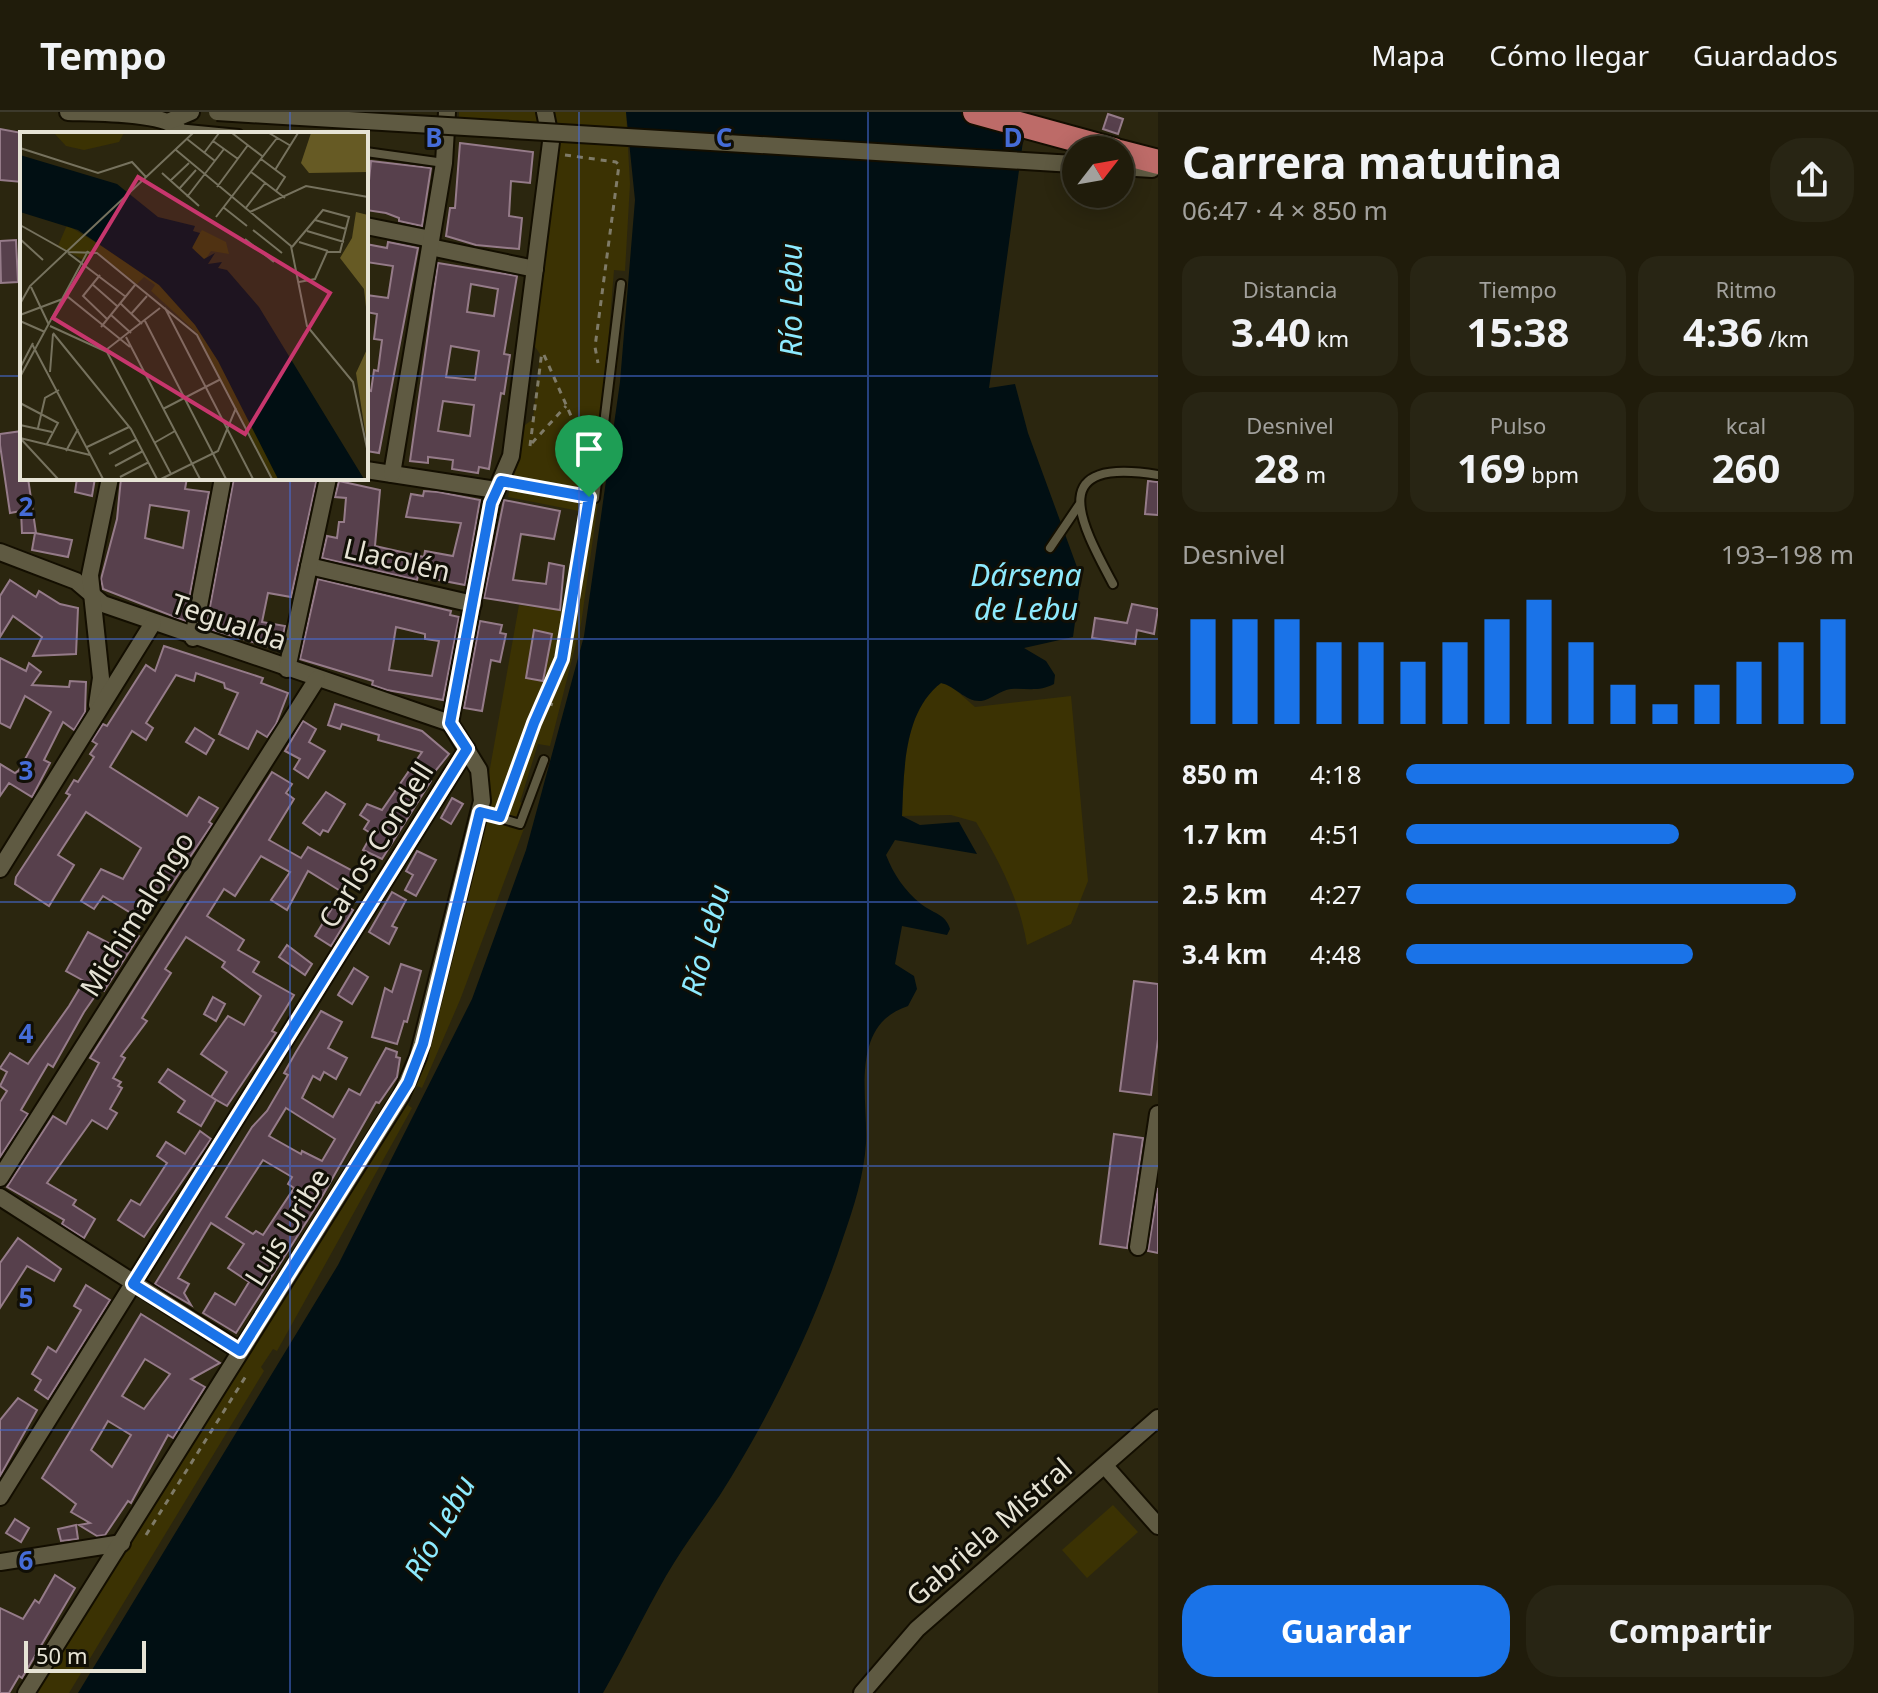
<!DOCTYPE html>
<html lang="es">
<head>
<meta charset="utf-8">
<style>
	body { margin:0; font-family:"Noto Sans",sans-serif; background:#282514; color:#f1f3f6; height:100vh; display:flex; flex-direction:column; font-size:30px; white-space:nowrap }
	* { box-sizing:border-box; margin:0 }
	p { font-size:26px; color:#a2a19d }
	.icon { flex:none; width:44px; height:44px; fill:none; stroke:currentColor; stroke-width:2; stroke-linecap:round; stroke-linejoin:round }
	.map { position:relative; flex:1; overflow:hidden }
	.side { display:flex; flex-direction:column; background:#201c0b; width:720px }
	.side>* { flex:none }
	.needle { width:52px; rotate:59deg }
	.tools { position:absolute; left:1062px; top:24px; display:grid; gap:16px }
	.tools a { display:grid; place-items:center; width:72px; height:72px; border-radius:50%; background:#201c0b; box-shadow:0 4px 20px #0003,0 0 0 2px #3d3a2c; font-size:40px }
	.scale { position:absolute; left:24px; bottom:20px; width:122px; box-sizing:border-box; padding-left:8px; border:4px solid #e6e3d5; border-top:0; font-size:22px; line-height:28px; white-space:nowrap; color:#e6e3d5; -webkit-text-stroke:6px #110f06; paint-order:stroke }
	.pin { position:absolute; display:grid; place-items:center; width:68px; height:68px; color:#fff; margin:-82px -34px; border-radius:50% 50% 50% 0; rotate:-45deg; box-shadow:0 0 8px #0007 }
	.pin .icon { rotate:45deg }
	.round { display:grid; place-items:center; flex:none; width:84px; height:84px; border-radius:32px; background:#282514 }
	.overview { display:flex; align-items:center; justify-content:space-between; height:136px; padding:0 24px }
	h1 { font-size:44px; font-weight:700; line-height:60px }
	.figures { display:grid; grid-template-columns:repeat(3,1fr); gap:12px; height:136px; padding:8px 24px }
	.figures div { display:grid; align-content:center; border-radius:20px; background:#282514; text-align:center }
	.figures b { font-size:40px; font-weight:700 }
	.figures small { font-size:22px; font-weight:400 }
	.figures p { font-size:22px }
	.chart { height:224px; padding:16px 24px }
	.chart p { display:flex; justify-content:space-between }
	.chart svg { width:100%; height:144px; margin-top:8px; stroke:#1a73e8; stroke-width:6 }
	.action { display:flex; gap:16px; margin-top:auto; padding:16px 24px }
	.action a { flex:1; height:92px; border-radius:32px; background:#1a73e8; color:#fff; font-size:32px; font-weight:700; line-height:92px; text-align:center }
	.action a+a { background:#282514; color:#f1f3f6 }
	ul { padding:0 24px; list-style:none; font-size:26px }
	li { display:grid; grid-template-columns:128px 96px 1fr; align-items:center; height:60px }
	li i { height:20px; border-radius:10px; background:#1a73e8 }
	header { display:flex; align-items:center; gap:48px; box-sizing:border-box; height:112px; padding:0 40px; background:#201c0b; border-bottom:2px solid #3d3a2c }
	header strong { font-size:38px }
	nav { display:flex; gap:44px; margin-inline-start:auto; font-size:28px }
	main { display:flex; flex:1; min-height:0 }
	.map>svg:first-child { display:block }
</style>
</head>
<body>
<header>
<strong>Tempo</strong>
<nav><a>Mapa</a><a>Cómo llegar</a><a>Guardados</a></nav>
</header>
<main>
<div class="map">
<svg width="1158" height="1581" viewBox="0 0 1158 1581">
	<rect width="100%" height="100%" fill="#2b260f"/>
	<g fill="#3b3203">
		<polygon points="459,0 626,0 630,72 625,159 614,158 607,245 618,248 581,512 550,634 538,632 520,690 532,695 460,888 422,976 417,974 408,993 412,996 277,1239 273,1237 261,1255 264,1259 69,1581 32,1581 410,975 476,735 519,493 565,499 579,399 508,385 521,316 533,307 540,242 531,229 559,39 558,14 459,6"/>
		<path d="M941,571L950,573L975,595L1071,584L1088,769L1071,812L1027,833C1019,786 1000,751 976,710L951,703L902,704C904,660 903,600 941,571Z"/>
		<polygon points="1113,1393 1138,1420 1087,1466 1062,1438"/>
	</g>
	<path fill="#010f13" d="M626,0H1027L989,276L1015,272L1028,321L1081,466L1073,525L1024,536L1046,549L1055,563L1054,572C1039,580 1027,576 1011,577C1000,578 991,588 981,589C966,590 955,574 941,571C903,600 904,660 902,704L920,713L959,710L977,742L895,728L886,743C894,763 904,778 921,792C932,801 946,802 950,817L947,823L902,814L895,852L914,864L917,877L908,894C849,913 868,984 866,1031C864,1063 854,1095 843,1126C815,1212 769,1306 720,1383C702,1410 683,1435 666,1464C644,1502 625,1543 603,1581H78L338,1153L472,887L526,738L584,524L620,270L635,88Z"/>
	<g fill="#57404c" stroke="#957b89" stroke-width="2" fill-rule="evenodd">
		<polygon points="1108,2 1123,7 1118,22 1103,17"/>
		<polygon points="0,17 22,21 22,70 0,68"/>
		<polygon points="460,31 533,40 530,71 511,69 509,104 522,106 519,137 476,133 446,124 450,96 455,96"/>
		<polygon points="371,49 431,56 422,114 399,109 399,106 386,101 366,98"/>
		<polygon points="16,128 18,170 1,171 0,129"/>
		<polygon points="388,130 418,136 379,341 366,339 366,278 371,279 374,258 378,259 382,228 374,227 377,202 366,200 366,183 388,186 393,154 366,150 366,132 387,136"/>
		<path d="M438,151L517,164L504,242L510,243L504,282L501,281L489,357L479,355L478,361L452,357L453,348L428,345V351L410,349ZM471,172L498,177L494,204L467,200ZM451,234L479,239L475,268L446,265ZM443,289L474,293L470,324L438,319Z"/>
		<polygon points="22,319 22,366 28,366 36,421 22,421 21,399 10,401 0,333 0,322"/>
		<polygon points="77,366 95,366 92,384 75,380"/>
		<path d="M121,366H187L185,377L209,380L185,509L103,477L101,467L117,407ZM150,393L189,399L183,436L145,426Z"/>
		<polygon points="234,366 317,366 291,485 268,481 262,510 285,514 280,538 206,516"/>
		<polygon points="339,369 380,378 375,434 424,445 425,439 453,444 461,411 406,405 411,382 423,384 424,379 438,380 480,388 465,473 418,464 417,468 322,446 327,424 337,426 339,410 344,410 346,386 335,385"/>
		<polygon points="1148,369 1158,370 1158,403 1145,402"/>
		<polygon points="504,388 560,399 554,427 521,422 513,468 546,472 549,451 564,454 560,498 484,486"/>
		<polygon points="35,421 72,428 68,445 32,438"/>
		<path d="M318,467L451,499L450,503L459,505L443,588L387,578L372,573L373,569L300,547ZM396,515L425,522V527L439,529L432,564L389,558Z"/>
		<polygon points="10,468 36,485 39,479 60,492 78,496 76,542 33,544 42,525 13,504 0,525 0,484"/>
		<polygon points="1132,492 1158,497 1154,522 1137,518 1135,532 1092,526 1095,506 1127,511"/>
		<polygon points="480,509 502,513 500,521 506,522 500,550 491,548 482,599 464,596"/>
		<polygon points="534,518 552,522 543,569 526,566"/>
		<polygon points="164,534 263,566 261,571 288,581 276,612 267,625 257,619 248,637 219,622 238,581 225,576 224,571 196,561 194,569 176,563 146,611 153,616 146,628 132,619 110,655 187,704 199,685 218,696 209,710 212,712 168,778 163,775 144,809 103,784 94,797 81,789 101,757 123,767 141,736 86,700 58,743 74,753 49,794 15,772 16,765 70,683 66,681 74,668 78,670 94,645 90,642 97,632 92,629 103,612 107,614 146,553 155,559"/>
		<polygon points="0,546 26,559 29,551 41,560 32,573 69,575 70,569 86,570 85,600 74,618 63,610 44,648 50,651 32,685 9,671 0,684 0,652 15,661 19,658 51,600 25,584 10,616 0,611"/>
		<polygon points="335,592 422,619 449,642 429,667 431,669 382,747 363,738 372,722 364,717 369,709 360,703 367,692 382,698 422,640 378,628 379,623 342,612 340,617 328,613"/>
		<polygon points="303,609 316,617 309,630 325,639 308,666 294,657 300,647 285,639"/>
		<polygon points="195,616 214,628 206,642 186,630"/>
		<polygon points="272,660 292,672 286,681 294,687 269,728 301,746 308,735 355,760 342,780 308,759 287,798 271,788 290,760 261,744 235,784 224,777 207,804 244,828 238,838 259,850 253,860 294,883 272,919 276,921 227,994 211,985 227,960 201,942 228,904 244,913 261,884 222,855 225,850 186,825 165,857 171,861 142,906 147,909 121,944 125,946 113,966 121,970 118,974 122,976 110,997 117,1001 107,1017 92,1008 47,1071 76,1088 73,1093 95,1107 84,1126 62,1112 64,1108 7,1075 53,1004 66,1012 99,951 90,946"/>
		<polygon points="326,680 345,692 328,720 323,718 320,723 303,711"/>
		<polygon points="452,686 463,692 451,712 441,706"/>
		<polygon points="417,739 436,748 416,784 405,778 413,763 406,759"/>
		<polygon points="392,780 406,788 392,814 397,816 389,832 369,820"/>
		<polygon points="337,788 353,798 331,834 315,824"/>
		<polygon points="126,817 139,824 104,879 100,877 84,900 53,955 48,952 21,998 28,1002 0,1045 0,990 7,979 0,974 7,960 0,956 10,941 28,952 69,894 84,869 66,859 88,820 116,835"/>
		<polygon points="287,833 312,852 305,863 279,845"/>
		<polygon points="401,852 421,859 407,910 404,909 397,932 372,925 385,876 392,880"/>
		<polygon points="354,856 368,865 352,892 338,883"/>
		<polygon points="1134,869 1158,872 1158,927 1151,983 1120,979"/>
		<polygon points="213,885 225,892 216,909 204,902"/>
		<path d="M321,899L342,910L328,936L347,946L336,967L324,960L320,968L313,964L302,986L333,1005L349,977L360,983L386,936L397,940L396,945L400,946L397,965L379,991L376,990L319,1090L236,1221L203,1201L215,1181L235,1193L249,1170L228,1156L244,1132L211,1111L178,1166L189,1172L184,1181L191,1193L155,1172L252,1015L267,999L288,963L284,961L296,940ZM286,996L335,1027L322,1049L302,1039L301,1042L269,1024ZM263,1048L292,1065L288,1072L294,1076L263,1123L256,1119L253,1122L226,1105Z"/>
		<polygon points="168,957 216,988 201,1014 178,1000 185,989 159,970"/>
		<polygon points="200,1019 211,1027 144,1125 118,1108 131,1088 140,1093 167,1051 157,1044 166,1030 185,1042"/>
		<polygon points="1114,1022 1143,1026 1127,1136 1100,1132"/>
		<polygon points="1158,1076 1158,1141 1148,1139"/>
		<polygon points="18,1126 61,1157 54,1169 27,1154 0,1196 0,1151"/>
		<polygon points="86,1173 110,1188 48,1287 35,1278 41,1268 32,1262 48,1235 56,1240 81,1198 74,1194"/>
		<path d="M141,1202L220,1251L191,1267L205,1275L173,1326L168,1323L131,1391L128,1389L105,1423L97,1424L79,1413L90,1411L71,1400L76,1392L42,1366ZM145,1247L170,1262L144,1297L122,1284ZM108,1309L131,1323L112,1355L91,1338Z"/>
		<polygon points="18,1286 37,1298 0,1364 0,1308"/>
		<polygon points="15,1407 29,1416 21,1430 6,1421"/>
		<polygon points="76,1413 78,1427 61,1429 58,1417"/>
		<polygon points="55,1463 75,1476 22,1566 19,1564 9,1581 0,1581 0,1496 23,1507 35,1488 39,1491"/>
	</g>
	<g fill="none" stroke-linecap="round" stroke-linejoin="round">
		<g stroke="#130e00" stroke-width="12">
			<g id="lane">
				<polyline points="177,16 239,22"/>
				<polyline points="366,40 444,51"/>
				<polyline points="501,369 595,386 621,172"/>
				<polyline points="1050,436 1079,393"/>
				<path d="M1113,472C1078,407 1046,345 1158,363"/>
				<polyline points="480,700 520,712 544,648"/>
			</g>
		</g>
		<g stroke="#130e00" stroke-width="20">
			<g id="street">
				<path d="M68,0C93,1 162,0 177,16L176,22"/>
				<polyline points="170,9 191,0"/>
				<polyline points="1057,51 1076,52"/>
				<polyline points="1120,55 1152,57"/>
				<polyline points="366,114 431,127"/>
				<polyline points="430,135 535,157"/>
				<polyline points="366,358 496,378"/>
				<polyline points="392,362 444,51 447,0"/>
				<polyline points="0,440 76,469 103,492 450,611"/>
				<polyline points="309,454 473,492"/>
				<polyline points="193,526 223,366"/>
				<polyline points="287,557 328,366"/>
				<polyline points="97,593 101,566 90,463 110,366"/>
				<polyline points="0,757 153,511"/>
				<polyline points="0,1066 317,567"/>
				<polyline points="0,1085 240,1239"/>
				<polyline points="1138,1135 1158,1002"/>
				<polyline points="1105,1354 1158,1414"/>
				<polyline points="0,1385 467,637"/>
				<polyline points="0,1450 122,1431"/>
				<polyline points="26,1581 401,984 418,945 482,689 479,658 450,611 491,391 511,344 551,30 545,0"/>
				<polyline points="862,1581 917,1517 1158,1306"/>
			</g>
		</g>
		<g stroke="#130e00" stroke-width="28">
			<g id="primary">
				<polyline points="975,0 1114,38"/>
				<polyline points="1120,40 1158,50"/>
			</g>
		</g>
		<g stroke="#7f7b68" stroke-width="3" stroke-dasharray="6 6" stroke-linecap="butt">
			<polyline points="565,43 616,50 619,53 595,235 598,251"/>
			<polyline points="544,243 588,342"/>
			<polyline points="532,331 566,294"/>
			<polyline points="530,334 542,239"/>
			<polyline points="547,591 557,594"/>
			<polyline points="503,696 562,547 587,397"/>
			<polyline points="146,1423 246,1264"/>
			<polyline points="68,1542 81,1552"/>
		</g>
		<use href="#lane" stroke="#5f5a42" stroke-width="8"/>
		<use href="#street" stroke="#5f5a42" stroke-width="16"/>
		<use href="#primary" stroke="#bd6b68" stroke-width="24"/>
		<g stroke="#130e00" stroke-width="20" stroke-linecap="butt">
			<polyline id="street-bridge" points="217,0 1057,51"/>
		</g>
		<use href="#street-bridge" stroke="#5f5a42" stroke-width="16"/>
	</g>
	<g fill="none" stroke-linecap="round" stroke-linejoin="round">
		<g stroke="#fff" stroke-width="16">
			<polygon id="route" points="501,369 589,385 562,547 534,611 500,705 480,700 423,932 408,971 240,1239 133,1172 467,637 450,611 491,391"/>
		</g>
		<use href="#route" stroke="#1a73e8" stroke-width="10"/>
	</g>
	<path fill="none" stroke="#456cd7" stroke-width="2" stroke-opacity="0.55" d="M290,0V22M579,0V1581M868,0V1581M0,264H22M366,264H1158M290,366V1581M0,527H1158M0,790H1158M0,1054H1158M0,1318H1158"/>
	<g text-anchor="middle" stroke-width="6" stroke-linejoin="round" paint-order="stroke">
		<g font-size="28" fill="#e6e3d5" stroke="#110f06">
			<text transform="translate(397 448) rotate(13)" y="10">Llacolén</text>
			<text transform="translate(229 510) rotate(19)" y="10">Tegualda</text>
			<text transform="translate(376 733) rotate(-58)" y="10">Carlos Condell</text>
			<text transform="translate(137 802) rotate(-58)" y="10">Michimalongo</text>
			<text transform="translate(287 1115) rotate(-58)" y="10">Luis Uribe</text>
			<text transform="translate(989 1420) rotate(-41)" y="10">Gabriela Mistral</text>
		</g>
		<g font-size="30" font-style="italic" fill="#8deafe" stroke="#110f06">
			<text transform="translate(792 188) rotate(-90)" y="10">Río Lebu</text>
			<text x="1026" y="474">Dársena<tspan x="1026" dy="34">de Lebu</tspan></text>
			<text transform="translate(706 828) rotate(-75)" y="10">Río Lebu</text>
			<text transform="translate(440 1416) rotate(-61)" y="10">Río Lebu</text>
		</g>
	</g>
	<g transform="translate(20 20)">
		<rect width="348" height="348" fill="#2b260f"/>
		<path d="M34,1H104L99,10L64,18L46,14ZM47,93L155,158L277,347H253L177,201L131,159L135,153L124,145L117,152L75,119L67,130L38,114ZM182,98L206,110L209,122L191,119L185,128L177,122L171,113Z" fill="#3b3203"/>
		<path d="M291,1H348V40L289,41L281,31ZM336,80L348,83V193L344,157L320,126L332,106ZM348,215V318L336,241Z" fill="#665a24"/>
		<path d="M0,23L97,52L138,85L175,94L173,99L180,101L172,116L184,127L195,121L188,132L202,130L198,136L207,138L239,175L344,347H258L198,229L175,193L139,153L58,98L0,80Z" fill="#010f13"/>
		<path fill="none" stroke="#76725e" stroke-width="2" d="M212,1L242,24M249,1L271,14M167,7L195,29M193,9L218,27M0,16L78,41L112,30L126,45M156,18L271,114L287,194L333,250L348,321M184,21L199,1M241,27L265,45L256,59M255,38L278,1M231,40L265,66M142,41L179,74M150,49L169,31M197,55L228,13M159,57L176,38M167,65L204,17M203,75L227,94M225,77L245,51M230,80L286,54L348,65M196,85L257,6M295,88L326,97M0,93L48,120M233,98L262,121M287,99L324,110M0,107L23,128M225,107L254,130M279,110L308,119M272,115L303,78L329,85L320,120H307L295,147L279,150M48,120L77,121L177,203L252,347M48,121L106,165M80,143L63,164L87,187M72,152L97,174M11,155L29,193M100,171L122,192M0,172L10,154L173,1M145,176L233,347M111,182L127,164M0,183L48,165L110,215M91,183L111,201M0,189L25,200M125,189L206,347M30,194L87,220L151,342M81,195L115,153M33,201L111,297L137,347M106,205L180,347M12,212L83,347M86,218L140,176M0,236L13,211M30,240L33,202M0,245L68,119M0,271L38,291L27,312M143,277L201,247M0,293L32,300M18,296L25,266L39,258M0,306L70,323M1,307L38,347M134,311L155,299M67,315L109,295M46,319L58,297M89,322L117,307M95,334L123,319M100,345L129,330M141,347L198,319L216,276"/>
		<path fill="#c7366d" fill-opacity="0.15" stroke="#c7366d" stroke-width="4" d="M118,45L310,161L225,302L33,186Z"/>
		<rect width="348" height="348" fill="none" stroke="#e6e3d5" stroke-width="4"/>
	</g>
	<g font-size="26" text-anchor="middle" font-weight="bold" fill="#456cd7" stroke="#110f06" stroke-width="6" stroke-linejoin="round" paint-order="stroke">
		<text x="434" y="35">B</text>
		<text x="724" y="35">C</text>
		<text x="1013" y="35">D</text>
		<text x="26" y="404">2</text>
		<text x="26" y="668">3</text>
		<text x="26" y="931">4</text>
		<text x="26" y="1195">5</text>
		<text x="26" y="1458">6</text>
	</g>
</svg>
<div class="tools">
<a><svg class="needle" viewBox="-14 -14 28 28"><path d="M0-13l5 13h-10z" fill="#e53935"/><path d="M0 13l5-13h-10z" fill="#a2a19d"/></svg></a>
</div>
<div class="scale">50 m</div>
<div class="pin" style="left:589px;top:385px;background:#1e9e55"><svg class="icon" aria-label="arrive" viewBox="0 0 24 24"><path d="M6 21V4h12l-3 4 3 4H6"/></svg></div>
</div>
<section class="side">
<div class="overview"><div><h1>Carrera matutina</h1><p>06:47 · 4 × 850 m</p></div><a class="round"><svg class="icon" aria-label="share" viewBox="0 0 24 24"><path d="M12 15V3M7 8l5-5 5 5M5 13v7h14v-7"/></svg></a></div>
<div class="figures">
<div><p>Distancia</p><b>3.40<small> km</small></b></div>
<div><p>Tiempo</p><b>15:38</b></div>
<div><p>Ritmo</p><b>4:36<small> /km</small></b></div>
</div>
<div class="figures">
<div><p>Desnivel</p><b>28<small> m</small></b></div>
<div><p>Pulso</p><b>169<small> bpm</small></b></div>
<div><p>kcal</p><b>260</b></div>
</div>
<div class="chart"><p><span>Desnivel</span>193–198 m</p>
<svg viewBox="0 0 160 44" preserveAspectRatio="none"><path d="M5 44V12M15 44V12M25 44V12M35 44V19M45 44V19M55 44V25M65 44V19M75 44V12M85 44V6M95 44V19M105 44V32M115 44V38M125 44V32M135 44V25M145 44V19M155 44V12"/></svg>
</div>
<ul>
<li><b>850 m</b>4:18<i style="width:100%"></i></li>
<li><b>1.7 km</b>4:51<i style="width:61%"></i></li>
<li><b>2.5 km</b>4:27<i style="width:87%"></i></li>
<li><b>3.4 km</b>4:48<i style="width:64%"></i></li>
</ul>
<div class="action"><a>Guardar</a><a>Compartir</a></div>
</section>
</main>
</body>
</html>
